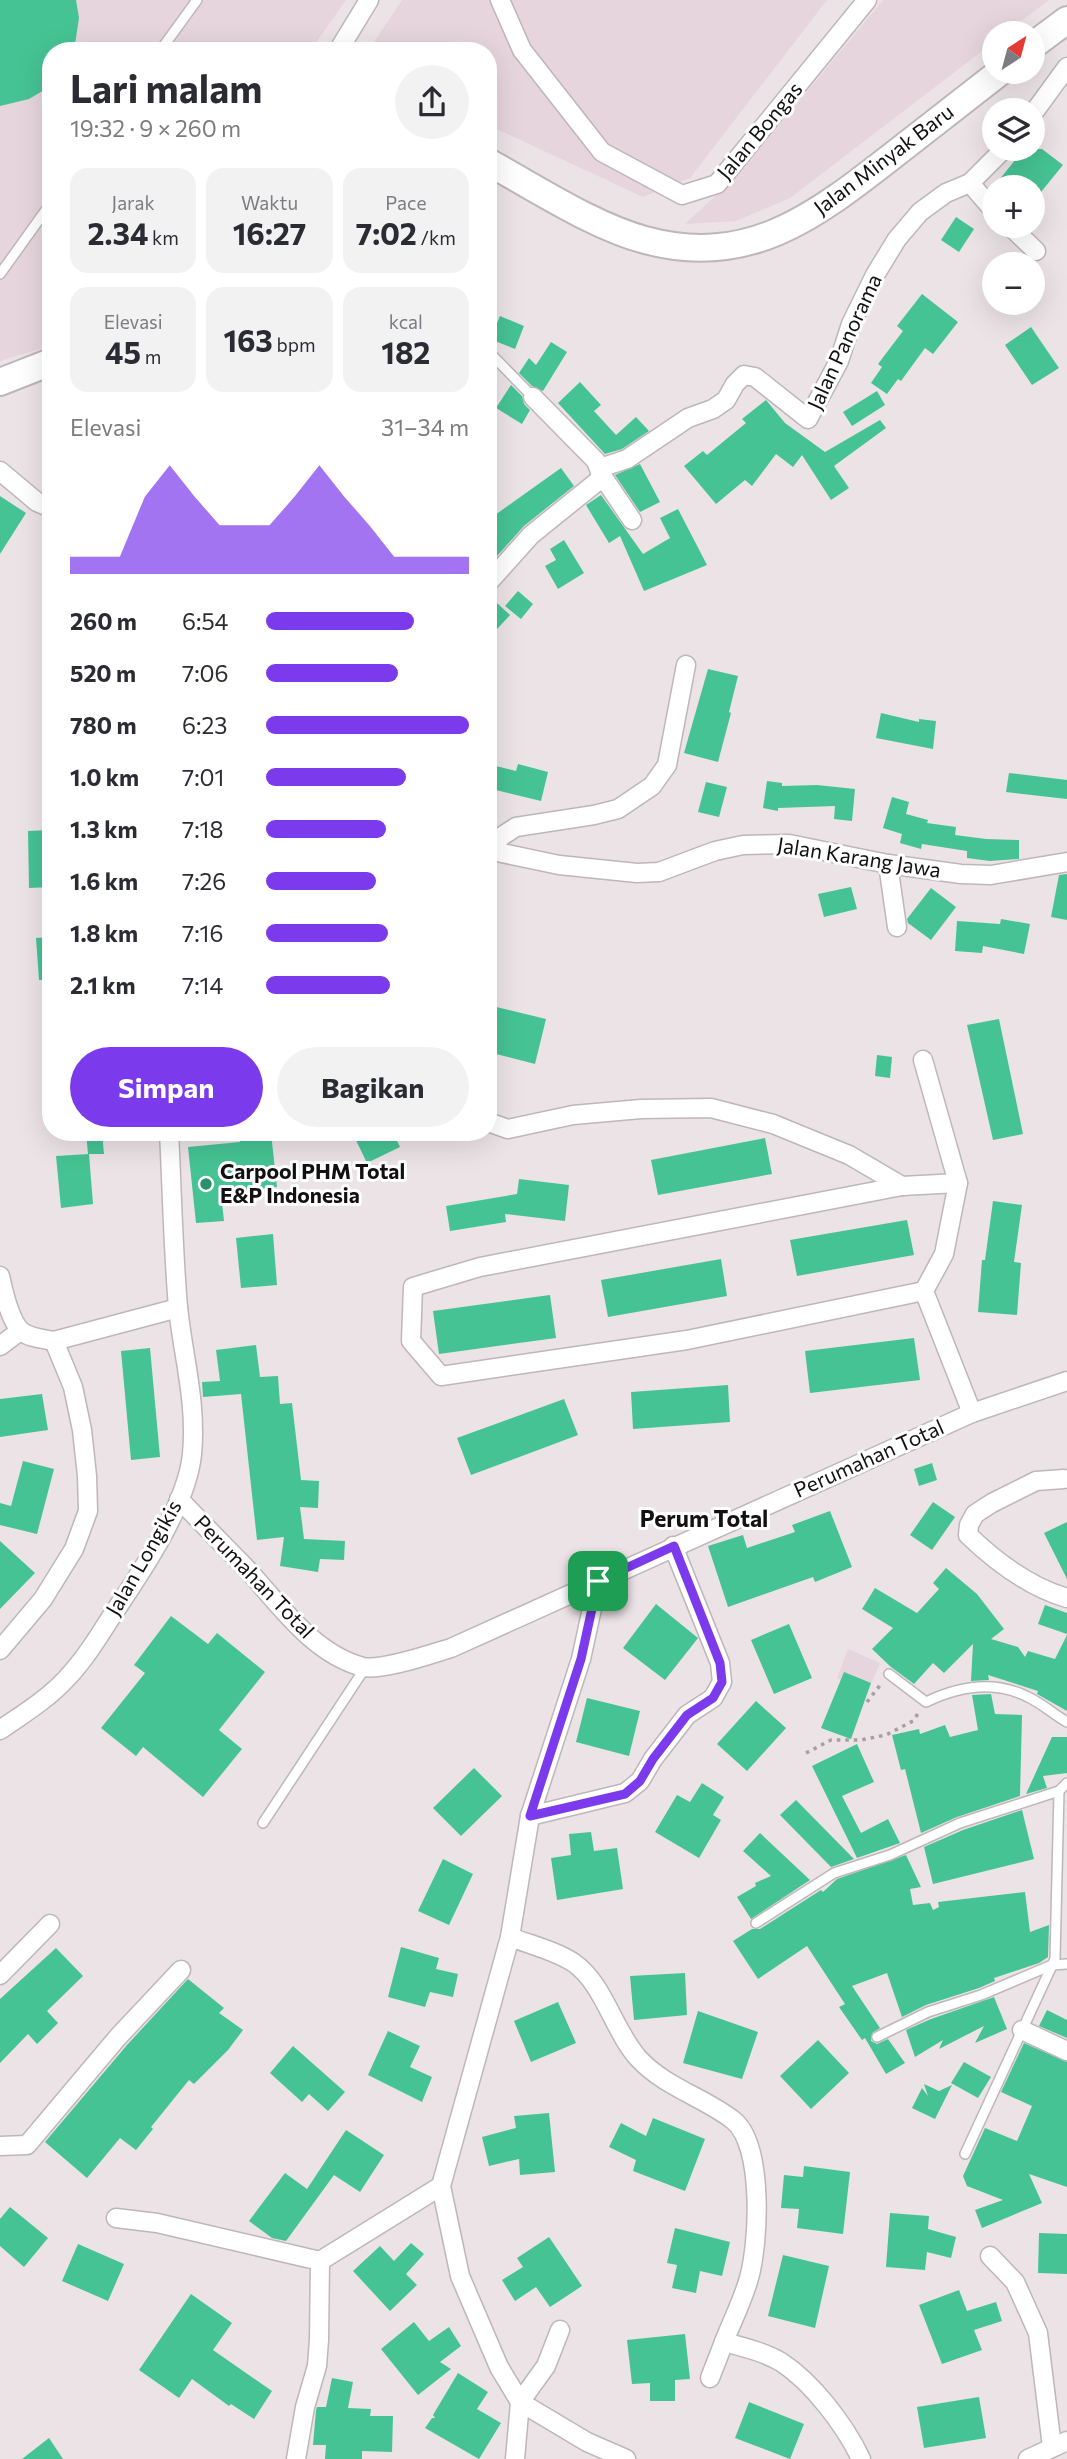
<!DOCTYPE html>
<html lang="id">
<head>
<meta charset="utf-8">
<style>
	body { margin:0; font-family:Commissioner,sans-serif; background:#f2f2f3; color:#2b2b33; height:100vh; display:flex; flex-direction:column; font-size:26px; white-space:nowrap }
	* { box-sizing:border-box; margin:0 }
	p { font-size:23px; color:#7c7c81 }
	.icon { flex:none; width:38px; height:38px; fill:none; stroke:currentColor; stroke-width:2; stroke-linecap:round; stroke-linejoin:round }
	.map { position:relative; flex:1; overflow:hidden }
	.details { position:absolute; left:42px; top:42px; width:455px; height:1099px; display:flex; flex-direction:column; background:#fff; border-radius:28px; box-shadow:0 7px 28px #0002 }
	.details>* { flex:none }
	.needle { width:46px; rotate:36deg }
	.tools { position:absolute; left:982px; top:21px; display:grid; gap:14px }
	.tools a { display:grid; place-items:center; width:63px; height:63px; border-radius:50%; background:#fff; box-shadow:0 7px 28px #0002; font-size:35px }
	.pin { position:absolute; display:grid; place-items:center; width:60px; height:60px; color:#fff; margin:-30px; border-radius:14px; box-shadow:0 4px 10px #0006 }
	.round { display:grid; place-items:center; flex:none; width:74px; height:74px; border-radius:37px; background:#f2f2f3 }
	.overview { display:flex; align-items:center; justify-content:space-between; height:119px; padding:0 28px }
	h1 { font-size:38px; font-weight:700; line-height:52px }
	.stats { display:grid; grid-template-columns:repeat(3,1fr); gap:10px; height:119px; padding:7px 28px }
	.stats div { display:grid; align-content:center; border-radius:18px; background:#f2f2f3; text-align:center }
	.stats b { font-size:30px; font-weight:700 }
	.stats small { font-size:19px; font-weight:400 }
	.stats p { font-size:19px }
	.chart { height:196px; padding:14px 28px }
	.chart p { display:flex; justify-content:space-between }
	.chart svg { width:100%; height:126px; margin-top:7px; fill:#7c3aed; opacity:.7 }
	.primary-button { display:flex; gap:14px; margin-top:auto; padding:14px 28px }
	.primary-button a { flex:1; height:80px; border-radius:42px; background:#7c3aed; color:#fff; font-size:28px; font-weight:700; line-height:80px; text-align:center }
	.primary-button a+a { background:#f2f2f3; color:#2b2b33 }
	ul { padding:0 28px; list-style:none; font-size:23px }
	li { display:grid; grid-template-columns:112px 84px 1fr; align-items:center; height:52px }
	li i { height:18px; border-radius:9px; background:#7c3aed }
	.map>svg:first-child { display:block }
</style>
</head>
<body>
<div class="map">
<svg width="1067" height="2459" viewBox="0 0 1067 2459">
	<rect width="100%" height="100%" fill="#ece3e7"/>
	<g fill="#e6d5dc">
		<polygon points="0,0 346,0 310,51 51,51 51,342 46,347 0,361"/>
		<polygon points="402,0 827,0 690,178 643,197 488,125 488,51 368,51"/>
		<polygon points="883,0 1049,0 1005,33 994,33 994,42 790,198 736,221 685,224 738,175"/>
		<polygon points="848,1649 880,1663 868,1691 837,1678"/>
	</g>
	<g fill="#46c394">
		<polygon points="0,0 76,0 79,18 74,51 51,51 51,86 29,99 0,106"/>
		<polygon points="1024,149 1042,149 1063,165 1032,203 1032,187 1008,187 999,180"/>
		<polygon points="956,217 974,229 959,252 941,240"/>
		<polygon points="922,294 958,322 933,354 925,348 901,381 898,379 887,394 871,383 882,367 878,364 903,331 897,326"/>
		<polygon points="500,316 524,326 515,349 490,339"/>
		<polygon points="1031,327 1059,368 1032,385 1005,345"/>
		<polygon points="551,342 567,352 543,391 532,386 519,373 529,358 536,365"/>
		<polygon points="580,382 601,405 594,411 616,435 636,417 649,431 622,449 605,454 558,403"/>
		<polygon points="511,385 522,396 524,404 530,410 522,424 496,408"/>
		<polygon points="877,391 885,405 852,426 843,412"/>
		<polygon points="766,400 785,423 825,452 880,420 886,428 834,466 849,488 831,500 802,455 793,467 776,454 752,486 745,480 716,504 684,466 703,451 707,455 746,423 742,419"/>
		<polygon points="640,464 660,502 640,512 615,475"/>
		<polygon points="561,468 574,486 524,526 488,566 488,520"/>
		<polygon points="601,495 643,554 670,538 660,518 678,509 707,565 644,591 620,536 609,543 586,505"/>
		<polygon points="0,496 26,513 0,554"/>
		<polygon points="564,540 584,573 558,589 545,566 556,560 550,549"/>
		<polygon points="518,591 533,604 521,619 505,606"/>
		<polygon points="497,603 510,615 488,639 488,613"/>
		<polygon points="708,669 738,676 729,712 731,713 718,762 684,753"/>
		<polygon points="881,713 919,722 919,719 936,721 933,749 876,738"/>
		<polygon points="488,764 516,771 518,764 548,772 541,801 488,788"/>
		<polygon points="1009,773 1067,780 1067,799 1006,792"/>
		<polygon points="767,781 782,783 782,786 817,785 855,789 852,821 834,819 835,806 778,808 778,811 763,808"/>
		<polygon points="706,782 727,787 719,817 698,812"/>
		<polygon points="892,797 909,802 906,814 928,820 927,823 956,827 955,835 986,839 1019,840 1019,859 990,861 967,858 967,851 922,844 921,849 900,843 902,834 883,828"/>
		<polygon points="51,830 51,887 29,888 28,831"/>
		<polygon points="1067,874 1067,920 1051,917 1059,875"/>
		<polygon points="851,887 857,909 824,917 818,894"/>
		<polygon points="931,888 956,907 931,940 908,923 907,919"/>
		<polygon points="1001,919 1030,924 1024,954 983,946 982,953 955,951 957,921 1000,924"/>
		<polygon points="51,937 51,980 39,980 36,938"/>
		<polygon points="488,1005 546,1019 535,1064 488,1052"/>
		<polygon points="999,1019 1023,1134 993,1140 967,1025"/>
		<polygon points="877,1055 892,1057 890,1078 875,1076"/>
		<polygon points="86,1132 102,1132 104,1154 88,1154"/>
		<polygon points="352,1132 393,1132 400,1147 367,1163"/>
		<polygon points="271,1133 277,1187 221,1193 224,1221 196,1223 188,1147 240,1142 239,1136"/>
		<polygon points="765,1138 772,1174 658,1195 651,1160"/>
		<polygon points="89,1154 93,1204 61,1208 56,1156"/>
		<polygon points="519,1179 569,1185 565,1221 505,1214 506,1222 450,1231 446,1206 517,1194"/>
		<polygon points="993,1201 1022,1205 1014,1262 1021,1263 1017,1315 978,1312 982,1260 985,1260"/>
		<polygon points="907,1220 914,1255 797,1276 790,1240"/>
		<polygon points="273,1234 277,1285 241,1288 236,1238"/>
		<polygon points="721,1259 727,1296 608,1317 601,1280"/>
		<polygon points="550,1295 556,1338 439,1354 433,1311"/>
		<polygon points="914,1338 920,1380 810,1393 805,1351"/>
		<polygon points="256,1345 260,1377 278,1376 280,1404 292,1403 301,1480 319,1481 318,1508 300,1507 304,1539 345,1541 344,1560 320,1559 318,1572 280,1566 284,1537 257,1540 241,1394 203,1397 202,1382 220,1381 216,1350"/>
		<polygon points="150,1348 160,1457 131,1460 121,1351"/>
		<polygon points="728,1385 730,1422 633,1429 631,1392"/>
		<polygon points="42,1394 48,1430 0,1437 0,1399"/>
		<polygon points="564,1399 578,1435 471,1475 457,1438"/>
		<polygon points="23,1461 54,1469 37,1534 0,1525 0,1503 11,1506"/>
		<polygon points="932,1463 937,1480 919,1486 914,1469"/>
		<polygon points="933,1502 955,1517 932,1550 910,1535"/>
		<polygon points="830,1511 852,1567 815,1582 813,1577 728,1607 708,1546 743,1535 747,1548 795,1532 792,1525"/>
		<polygon points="1067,1522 1067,1579 1044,1533"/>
		<polygon points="0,1541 35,1573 0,1609"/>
		<polygon points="946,1568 977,1594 1004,1629 991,1639 1018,1647 1025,1657 1028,1651 1055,1659 1067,1635 1067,1711 1037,1694 1038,1691 988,1675 989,1680 971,1681 973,1644 944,1673 933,1663 914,1684 891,1667 872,1649 893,1628 862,1609 875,1588 917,1613 939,1589 933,1583"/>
		<polygon points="656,1604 698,1638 665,1680 623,1648"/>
		<polygon points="1045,1605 1067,1613 1067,1634 1038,1624"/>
		<polygon points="171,1616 208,1644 217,1633 265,1672 219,1730 242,1749 203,1797 143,1747 136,1756 101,1728 145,1673 134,1665"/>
		<polygon points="789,1624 812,1678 774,1694 751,1640"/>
		<polygon points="844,1672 871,1683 851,1739 821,1728"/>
		<polygon points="991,1694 995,1714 1022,1715 1020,1796 957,1817 921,1833 905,1769 901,1770 892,1735 919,1729 920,1734 945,1725 950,1737 978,1730 972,1695"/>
		<polygon points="587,1698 640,1711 629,1756 576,1742"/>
		<polygon points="756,1701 786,1728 747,1771 717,1744"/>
		<polygon points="1052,1737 1067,1737 1067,1773 1043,1776 1047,1788 1026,1794"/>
		<polygon points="857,1744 874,1782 842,1796 861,1833 888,1819 900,1843 857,1858 812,1766"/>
		<polygon points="474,1768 502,1796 461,1836 433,1808"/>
		<polygon points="702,1783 724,1797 713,1815 721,1820 699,1858 655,1832 677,1795 690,1802"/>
		<polygon points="796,1800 854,1859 831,1867 780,1815"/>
		<polygon points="1022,1810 1034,1859 933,1884 924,1847 963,1830"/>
		<polygon points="591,1832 594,1851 617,1848 623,1889 557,1900 551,1858 571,1855 569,1834"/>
		<polygon points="760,1833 810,1880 751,1919 737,1897 756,1886 755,1883 771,1876 743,1851"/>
		<polygon points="906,1855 921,1887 910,1889 913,1905 930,1903 933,1910 939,1907 938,1902 1025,1892 1030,1932 1049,1925 1048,1957 1039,1963 994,1978 995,1981 979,1988 926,2005 902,2017 887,1973 852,1986 880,2028 872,2033 871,2041 877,2044 888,2039 905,2063 886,2074 865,2038 862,2040 839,2007 845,2004 807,1946 758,1979 733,1941 752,1929 760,1929 821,1890 823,1892 837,1879"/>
		<polygon points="443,1859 473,1874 449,1925 418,1911"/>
		<polygon points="401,1947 439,1958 436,1969 458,1974 453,1997 430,1992 425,2007 388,1997"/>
		<polygon points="56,1948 83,1976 47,2011 58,2023 37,2044 28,2034 0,2063 0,1999"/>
		<polygon points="685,1973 687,2015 634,2020 630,1976"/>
		<polygon points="188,1979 224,2008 219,2013 243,2030 228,2050 194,2084 189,2080 151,2127 153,2129 136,2150 120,2138 87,2178 45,2142 127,2045"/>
		<polygon points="994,1997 1007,2029 975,2043 984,2026 939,2049 943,2040 915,2057 906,2030 931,2019"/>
		<polygon points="558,2002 576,2043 531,2062 514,2021"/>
		<polygon points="1047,2010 1067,2020 1067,2038 1039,2026"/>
		<polygon points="698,2011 758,2032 742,2079 683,2063"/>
		<polygon points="388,2031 420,2046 410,2067 432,2077 422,2102 368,2075"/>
		<polygon points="818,2040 849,2073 811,2109 780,2076"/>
		<polygon points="1024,2043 1067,2062 1067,2187 1029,2174 1042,2203 982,2228 975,2210 1003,2200 967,2186 963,2176 985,2128 1017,2141 1032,2106 1001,2092"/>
		<polygon points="293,2046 345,2092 328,2111 309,2094 302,2102 270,2073"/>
		<polygon points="964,2062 991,2077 978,2098 951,2083"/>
		<polygon points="924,2084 939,2091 952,2085 935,2119 912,2108 922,2088 928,2096"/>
		<polygon points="549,2113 555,2172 520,2175 519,2159 489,2166 482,2137 516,2128 514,2116"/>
		<polygon points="653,2118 705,2139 685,2191 633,2171 636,2160 609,2147 621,2123 646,2136"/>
		<polygon points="346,2130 384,2155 360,2192 334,2175 286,2241 272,2238 249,2221 285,2173 307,2189"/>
		<polygon points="804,2166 850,2172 843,2234 797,2228 799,2209 781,2208 784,2175 803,2177"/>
		<polygon points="10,2207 48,2238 24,2267 0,2246 0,2219"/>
		<polygon points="890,2213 929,2216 928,2229 956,2237 951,2258 927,2252 925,2270 886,2267"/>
		<polygon points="675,2228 730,2242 722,2276 700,2271 696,2293 672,2288 677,2265 667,2263"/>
		<polygon points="1039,2233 1067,2234 1067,2274 1038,2273"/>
		<polygon points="549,2237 582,2286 550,2307 536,2287 515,2301 502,2280 523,2267 517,2258"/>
		<polygon points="411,2243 424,2254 406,2274 417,2285 390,2311 353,2271 380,2246 394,2261"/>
		<polygon points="78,2244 124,2264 108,2301 62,2281"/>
		<polygon points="783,2255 829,2266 815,2328 768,2316"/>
		<polygon points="959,2290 967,2311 996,2302 1002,2321 974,2330 982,2350 942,2364 919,2305"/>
		<polygon points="191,2294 232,2323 213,2350 272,2391 254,2419 231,2404 229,2406 192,2379 179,2398 139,2370"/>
		<polygon points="414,2322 429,2341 449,2327 461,2346 440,2362 451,2369 418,2395 381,2349"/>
		<polygon points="685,2334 690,2379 675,2380 675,2401 650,2401 650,2383 632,2384 627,2340"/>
		<polygon points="458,2373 488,2392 477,2409 501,2423 479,2459 425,2428 432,2418 435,2418 433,2415"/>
		<polygon points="332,2378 353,2382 348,2408 371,2409 370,2416 393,2416 392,2452 362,2451 362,2459 325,2459 326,2445 313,2445 316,2410 317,2407 326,2407"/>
		<polygon points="979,2397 986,2438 924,2448 917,2407"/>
		<polygon points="749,2402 804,2424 790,2459 735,2438"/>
		<polygon points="49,2438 63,2459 22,2459"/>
	</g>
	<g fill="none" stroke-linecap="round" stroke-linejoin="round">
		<g stroke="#bfb6ba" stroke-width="12">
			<g id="lane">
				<polyline points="160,51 197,0"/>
				<polyline points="0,274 51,203"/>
				<polyline points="488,351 533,397"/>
				<path d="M889,1674L926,1702C957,1687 993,1680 1026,1696C1040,1702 1053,1714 1067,1722"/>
				<polyline points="263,1823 365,1668"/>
				<polyline points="756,1923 834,1873 890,1855 960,1823 1059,1791 1067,1783"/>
				<polyline points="877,2037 928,2012 981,1995 1052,1965 1067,1964"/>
				<polyline points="965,2154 1055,1959 1059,1791"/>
			</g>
		</g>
		<g stroke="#bfb6ba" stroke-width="21">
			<g id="street">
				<polyline points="500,0 522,50 602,152 682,195 717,184 867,0"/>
				<polyline points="338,51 369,0"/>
				<polyline points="1032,115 1067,67"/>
				<polyline points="970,183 994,211"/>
				<polyline points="1010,226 1036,251"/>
				<polyline points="600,468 627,459 688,418 713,409 726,400 735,384 744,375 755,377 808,419 839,361 851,324 875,275 897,239 920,212 946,193 970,183 1004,149"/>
				<polyline points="0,471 37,502 51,508"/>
				<polyline points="601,474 632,520"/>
				<polyline points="488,583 531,535 598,481 601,474 596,461 533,397"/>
				<polyline points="488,850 559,865 637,873 659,872 715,851 743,845 789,844 888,864 961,874 991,875 1067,862"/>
				<polyline points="489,850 502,836 516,827 594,815 618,809 652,786 667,765 686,665"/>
				<polyline points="888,864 897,927"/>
				<polyline points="923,1060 958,1183 944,1254 924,1291 972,1413"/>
				<polyline points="488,1122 508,1129 573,1115 641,1109 711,1108 773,1124 849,1155 902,1186"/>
				<path d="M0,1276C3,1290 10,1321 21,1331C29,1338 44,1339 54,1341L178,1308"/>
				<polyline points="924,1291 687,1340 441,1376 411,1341 413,1287 480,1267 902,1186 958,1183"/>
				<polyline points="0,1346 20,1331"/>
				<path d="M1064,1479L1036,1481L992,1503L975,1514L969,1525L968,1535C996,1562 1030,1587 1067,1598"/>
				<path d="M179,1499C201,1522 223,1545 246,1568C279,1604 313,1654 363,1667C382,1671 431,1654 451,1648L972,1413L1067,1381"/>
				<polyline points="598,1581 581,1659 530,1816 510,1937 441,2186 460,2276 499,2367 520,2402 587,2442 626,2459"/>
				<polyline points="0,1650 43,1599 74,1549 88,1511 87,1476 82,1430 73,1387 54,1341"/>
				<path d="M0,1730C23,1714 48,1699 67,1678C85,1659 99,1636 113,1614C142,1571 187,1505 192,1454C197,1403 183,1356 178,1307C173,1249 172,1190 169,1132"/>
				<polyline points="530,1816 625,1793 640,1781 653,1759 687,1715 713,1698 722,1682 720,1663 673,1546"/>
				<path d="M510,1937C531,1945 556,1951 574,1963C604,1984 614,2032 639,2059C665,2087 703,2097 733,2120C764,2144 759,2243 749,2278C743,2300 732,2321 724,2342C743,2347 764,2352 781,2362C812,2382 845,2425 861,2459"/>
				<polyline points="0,1975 50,1924"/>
				<polyline points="1022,2030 1067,2051"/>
				<polyline points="0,2146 27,2145 118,2037 181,1970"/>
				<polyline points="116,2218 157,2223 320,2261"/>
				<polyline points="990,2256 1015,2282 1038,2333 1052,2447"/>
				<polyline points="710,2378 724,2342"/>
				<polyline points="296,2459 305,2407 317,2366 319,2340 320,2261 441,2186"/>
				<polyline points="515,2459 520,2402 546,2366 560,2330"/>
				<polyline points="1028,2459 1067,2441"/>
			</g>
		</g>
		<g stroke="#bfb6ba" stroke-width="30">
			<g id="secondary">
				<polyline points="1032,46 1067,20"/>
				<path d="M488,162C536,188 593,226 645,240C748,268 814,217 891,157C927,129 964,100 1000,72"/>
				<polyline points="0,382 51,362"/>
			</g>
		</g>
		<g stroke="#a79fa3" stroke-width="3.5" stroke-dasharray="3.5 5" stroke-linecap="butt">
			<polyline points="867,1702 881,1684"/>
			<polyline points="806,1753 831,1740 861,1740 886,1735 913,1721 919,1712"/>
		</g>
		<use href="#lane" stroke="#fff" stroke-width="9"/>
		<use href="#street" stroke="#fff" stroke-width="18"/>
		<use href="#secondary" stroke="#fff" stroke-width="26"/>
	</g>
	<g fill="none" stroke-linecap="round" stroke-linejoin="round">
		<g stroke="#fff" stroke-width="14">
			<polygon id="route" points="674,1546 720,1663 722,1682 713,1698 687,1715 653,1759 640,1781 625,1794 530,1816 581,1659 598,1581"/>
		</g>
		<use href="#route" stroke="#7c3aed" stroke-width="9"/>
	</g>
	<circle fill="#2b906c" stroke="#fff" stroke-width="2.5" cx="206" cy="1184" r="7"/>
	<g text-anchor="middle" stroke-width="6" stroke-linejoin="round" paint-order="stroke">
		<g font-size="21" fill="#131012" stroke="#fff">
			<text transform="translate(760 131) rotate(-50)" y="7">Jalan Bongas</text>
			<text transform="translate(884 160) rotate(-37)" y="7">Jalan Minyak Baru</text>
			<text transform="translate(845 342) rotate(-65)" y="7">Jalan Panorama</text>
			<text transform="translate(859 858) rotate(9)" y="7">Jalan Karang Jawa</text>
			<text transform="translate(869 1459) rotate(-24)" y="7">Perumahan Total</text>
			<text transform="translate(144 1558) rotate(-60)" y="7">Jalan Longikis</text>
			<text transform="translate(254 1577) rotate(46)" y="7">Perumahan Total</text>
		</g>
		<g font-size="21" font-weight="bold" fill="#131012" stroke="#fff" text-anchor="start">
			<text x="220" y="1179">Carpool PHM Total<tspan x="220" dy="24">E&amp;P Indonesia</tspan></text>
		</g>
		<g font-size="23" font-weight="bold" fill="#131012" stroke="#fff">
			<text x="704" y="1527">Perum Total</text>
		</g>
	</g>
</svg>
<div class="tools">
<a><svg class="needle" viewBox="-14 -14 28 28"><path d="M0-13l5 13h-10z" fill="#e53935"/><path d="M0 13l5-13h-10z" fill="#7c7c81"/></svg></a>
<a><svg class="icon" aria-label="layers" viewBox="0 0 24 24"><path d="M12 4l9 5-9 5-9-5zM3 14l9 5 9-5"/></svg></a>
<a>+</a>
<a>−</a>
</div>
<div class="pin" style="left:598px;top:1581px;background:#1e9e55"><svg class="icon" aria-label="arrive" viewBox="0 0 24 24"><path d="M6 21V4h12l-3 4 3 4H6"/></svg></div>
<section class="details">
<div class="overview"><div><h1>Lari malam</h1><p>19:32 · 9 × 260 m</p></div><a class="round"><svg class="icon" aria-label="share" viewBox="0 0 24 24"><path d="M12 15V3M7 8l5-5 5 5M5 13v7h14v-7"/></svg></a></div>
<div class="stats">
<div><p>Jarak</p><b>2.34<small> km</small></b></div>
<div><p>Waktu</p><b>16:27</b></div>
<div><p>Pace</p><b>7:02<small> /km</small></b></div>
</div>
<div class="stats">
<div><p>Elevasi</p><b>45<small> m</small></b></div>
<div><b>163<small> bpm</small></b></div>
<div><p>kcal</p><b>182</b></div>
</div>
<div class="chart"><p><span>Elevasi</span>31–34 m</p>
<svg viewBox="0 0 160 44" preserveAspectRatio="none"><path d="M0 44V38L10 38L20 38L30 17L40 6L50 17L60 27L70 27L80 27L90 17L100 6L110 17L120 27L130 38L140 38L150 38L160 38V44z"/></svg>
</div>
<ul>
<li><b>260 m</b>6:54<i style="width:73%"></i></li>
<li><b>520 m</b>7:06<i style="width:65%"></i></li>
<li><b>780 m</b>6:23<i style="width:100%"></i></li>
<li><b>1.0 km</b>7:01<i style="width:69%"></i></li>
<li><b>1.3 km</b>7:18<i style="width:59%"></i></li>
<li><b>1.6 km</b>7:26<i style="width:54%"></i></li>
<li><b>1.8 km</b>7:16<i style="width:60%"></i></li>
<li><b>2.1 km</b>7:14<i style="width:61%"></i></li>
</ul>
<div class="primary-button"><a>Simpan</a><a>Bagikan</a></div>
</section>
</div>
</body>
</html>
